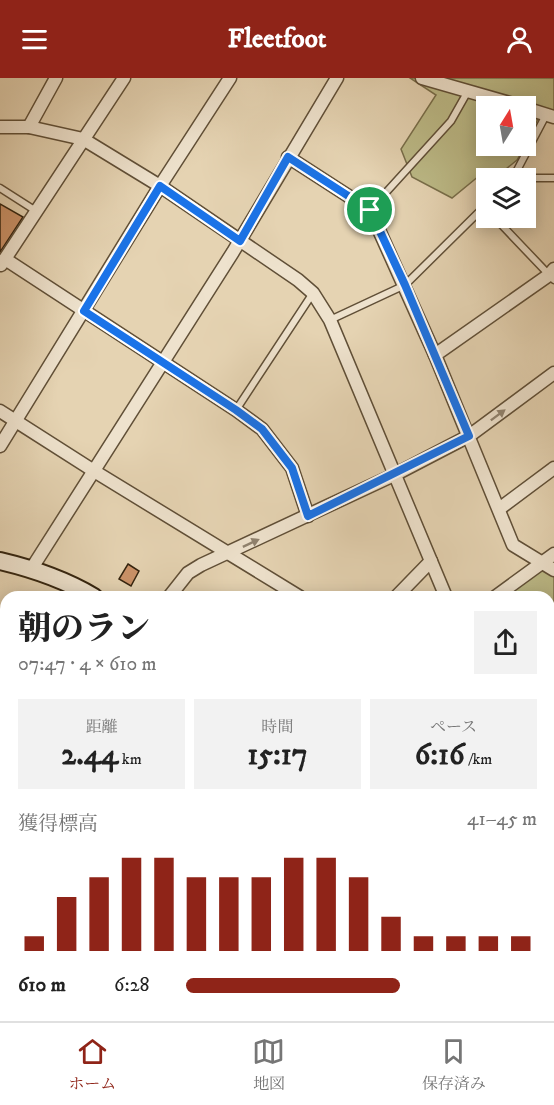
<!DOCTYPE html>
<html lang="ja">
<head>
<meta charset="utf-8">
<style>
	body { margin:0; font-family:"IM FELL DW Pica","Noto Serif JP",serif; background:#f2f2f2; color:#222; height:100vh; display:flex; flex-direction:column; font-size:22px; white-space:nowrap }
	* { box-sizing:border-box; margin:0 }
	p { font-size:20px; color:#767676 }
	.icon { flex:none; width:33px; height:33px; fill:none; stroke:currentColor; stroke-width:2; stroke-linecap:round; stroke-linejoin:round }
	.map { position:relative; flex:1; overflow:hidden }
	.side { position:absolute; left:0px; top:513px; width:555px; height:430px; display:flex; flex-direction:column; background:#fff; border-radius:18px 18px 0 0; box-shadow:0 3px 15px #0003 }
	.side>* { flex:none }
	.needle { width:39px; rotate:11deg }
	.buttons { position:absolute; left:476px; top:18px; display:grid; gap:12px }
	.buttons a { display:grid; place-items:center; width:60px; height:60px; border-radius:0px; background:#fff; box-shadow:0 3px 15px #0003; font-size:30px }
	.pin { position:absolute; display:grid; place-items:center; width:51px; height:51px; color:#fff; margin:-26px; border:3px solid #fff; border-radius:50%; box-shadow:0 2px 6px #0007 }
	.round { display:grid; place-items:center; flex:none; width:63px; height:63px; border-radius:0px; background:#f2f2f2 }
	.overview { display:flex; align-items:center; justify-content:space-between; height:102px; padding:0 18px }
	h1 { font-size:33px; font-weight:800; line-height:45px }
	.figures { display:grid; grid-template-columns:repeat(3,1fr); gap:9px; height:102px; padding:6px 18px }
	.figures div { display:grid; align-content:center; border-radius:0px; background:#f2f2f2; text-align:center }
	.figures b { font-size:30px; font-weight:800 }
	.figures small { font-size:16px; font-weight:400 }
	.figures p { font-size:16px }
	.chart { height:168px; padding:12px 18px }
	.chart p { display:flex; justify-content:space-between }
	.chart svg { width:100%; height:108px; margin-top:6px; stroke:#8f2418; stroke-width:6 }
	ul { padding:0 18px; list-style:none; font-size:20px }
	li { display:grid; grid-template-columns:96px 72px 1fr; align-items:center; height:45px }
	li i { height:15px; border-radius:8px; background:#8f2418 }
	header { display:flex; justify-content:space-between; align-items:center; height:78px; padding:0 18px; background:#8f2418; color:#fff; font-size:27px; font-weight:800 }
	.tabs { display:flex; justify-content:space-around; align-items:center; height:84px; border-top:2px solid #e0e0e0; background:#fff; font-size:16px; color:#767676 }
	.tabs a { display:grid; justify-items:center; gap:3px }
	.tabs .on { color:#8f2418 }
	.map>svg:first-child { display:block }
</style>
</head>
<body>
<header><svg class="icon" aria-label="menu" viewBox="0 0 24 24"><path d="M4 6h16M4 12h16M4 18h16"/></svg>Fleetfoot<svg class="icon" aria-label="person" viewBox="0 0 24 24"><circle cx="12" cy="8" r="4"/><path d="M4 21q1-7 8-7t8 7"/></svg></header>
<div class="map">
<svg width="554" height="943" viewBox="0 0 554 943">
	<rect width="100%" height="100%" fill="#e5d3b2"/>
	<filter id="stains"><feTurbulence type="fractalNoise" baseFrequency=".00333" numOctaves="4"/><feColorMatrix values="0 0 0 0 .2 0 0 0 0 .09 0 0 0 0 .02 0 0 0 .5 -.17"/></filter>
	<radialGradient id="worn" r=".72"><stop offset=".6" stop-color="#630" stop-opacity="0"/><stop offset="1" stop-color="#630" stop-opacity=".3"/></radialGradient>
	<g fill="#bcba87" stroke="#786e4a" stroke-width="1.5">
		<polygon points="410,0 554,0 554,33 539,29 533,39 538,41 525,67 525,28 486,28 486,68 525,68 517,82 506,91 501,100 485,93 452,120 412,99 401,71 436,17"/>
		<polygon points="540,491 545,491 554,497 554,718 549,723 549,519 501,519"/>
	</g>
	<g fill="#cb9268" stroke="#33230e" stroke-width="1.5">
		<polygon points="0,126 23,139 0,174"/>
		<polygon points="128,486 139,493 131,508 119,501"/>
	</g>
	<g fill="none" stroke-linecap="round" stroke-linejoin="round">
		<g stroke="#604f37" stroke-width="9">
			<g id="lane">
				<polyline points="513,100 546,37"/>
				<polyline points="513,100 554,100"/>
				<polyline points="0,110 36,133"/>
				<polyline points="370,132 451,43 468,13"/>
				<polyline points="495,140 554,202"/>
				<polyline points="330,242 405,207 486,127"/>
				<polyline points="236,332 313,215"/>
				<polyline points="0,605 6,607"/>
			</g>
		</g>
		<g stroke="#604f37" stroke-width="15">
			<g id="street">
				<polyline points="422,0 520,28"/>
				<polyline points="525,30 554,39"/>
				<polyline points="0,49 29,49 83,61 160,108 298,202 313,215 330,242 446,519"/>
				<polyline points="29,49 56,0"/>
				<polyline points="288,79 370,132 435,277"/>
				<polyline points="5,181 236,332 262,351 292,390 308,438"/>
				<polyline points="1,187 124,0"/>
				<polyline points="554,191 549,197 435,277 513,467 554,492"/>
				<polyline points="0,333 94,393 300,519"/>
				<polyline points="0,368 160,108 230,0"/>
				<polyline points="499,431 554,390"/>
				<polyline points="32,490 233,174 337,0"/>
				<polyline points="169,519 188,495 201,487 396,396 469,358 554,295"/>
				<polyline points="396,519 431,483"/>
				<polyline points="495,519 554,476"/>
				<polyline points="0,692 6,696"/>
				<polyline points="0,798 6,788"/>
				<polyline points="549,806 554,803"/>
				<polyline points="0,904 6,908"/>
				<polyline points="549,922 554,916"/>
				<polyline points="54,938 63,943"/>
				<polyline points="531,943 535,938"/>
			</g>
		</g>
		<g stroke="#33230e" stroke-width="20">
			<g id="secondary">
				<path d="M0,483C34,491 64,501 94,519"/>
				<polyline points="549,737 554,732"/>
				<polyline points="549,819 554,825"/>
				<polyline points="423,943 426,938"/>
			</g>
		</g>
		<use href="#lane" stroke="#eee2cd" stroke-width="6"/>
		<use href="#street" stroke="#eee2cd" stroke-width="12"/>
		<use href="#secondary" stroke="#eee2cd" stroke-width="16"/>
	</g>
	<defs><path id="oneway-solid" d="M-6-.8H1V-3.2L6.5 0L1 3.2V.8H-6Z" transform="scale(1.5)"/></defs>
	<g fill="#90826e">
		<use href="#oneway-solid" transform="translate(498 337) rotate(-37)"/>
		<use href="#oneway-solid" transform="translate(251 465) rotate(-25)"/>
	</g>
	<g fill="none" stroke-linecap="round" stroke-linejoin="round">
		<g stroke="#fff" stroke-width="12">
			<polygon id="route" points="288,79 370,132 405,207 469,358 308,438 292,390 262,351 236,332 84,233 160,108 240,163"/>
		</g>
		<use href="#route" stroke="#1a73e8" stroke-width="8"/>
	</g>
	<rect width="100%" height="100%" filter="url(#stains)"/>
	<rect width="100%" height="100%" fill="url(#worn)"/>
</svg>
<div class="buttons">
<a><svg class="needle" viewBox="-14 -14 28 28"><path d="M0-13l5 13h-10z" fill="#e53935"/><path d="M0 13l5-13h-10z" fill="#767676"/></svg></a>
<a><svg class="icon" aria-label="layers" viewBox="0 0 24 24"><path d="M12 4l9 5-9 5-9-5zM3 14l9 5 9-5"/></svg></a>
</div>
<div class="pin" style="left:370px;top:132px;background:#1e9e55"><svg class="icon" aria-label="arrive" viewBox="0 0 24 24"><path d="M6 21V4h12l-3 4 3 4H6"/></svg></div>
<section class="side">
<div class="overview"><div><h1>朝のラン</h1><p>07:47 · 4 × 610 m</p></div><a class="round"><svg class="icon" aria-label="share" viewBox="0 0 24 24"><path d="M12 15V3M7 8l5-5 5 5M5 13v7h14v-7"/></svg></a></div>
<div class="figures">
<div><p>距離</p><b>2.44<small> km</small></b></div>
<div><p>時間</p><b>15:17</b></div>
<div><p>ペース</p><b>6:16<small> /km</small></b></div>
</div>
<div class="chart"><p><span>獲得標高</span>41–45 m</p>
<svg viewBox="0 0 160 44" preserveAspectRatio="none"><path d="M5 44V38M15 44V22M25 44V14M35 44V6M45 44V6M55 44V14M65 44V14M75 44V14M85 44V6M95 44V6M105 44V14M115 44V30M125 44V38M135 44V38M145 44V38M155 44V38"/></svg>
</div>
<ul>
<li><b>610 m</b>6:28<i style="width:61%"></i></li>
</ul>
</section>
</div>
<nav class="tabs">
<a class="on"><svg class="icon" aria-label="home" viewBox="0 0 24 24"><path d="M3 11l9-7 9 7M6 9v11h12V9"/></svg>ホーム</a>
<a><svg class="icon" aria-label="map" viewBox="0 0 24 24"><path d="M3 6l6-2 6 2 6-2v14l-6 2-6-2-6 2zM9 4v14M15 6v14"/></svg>地図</a>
<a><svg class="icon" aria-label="saved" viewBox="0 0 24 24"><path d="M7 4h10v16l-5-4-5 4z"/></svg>保存済み</a>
</nav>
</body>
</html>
